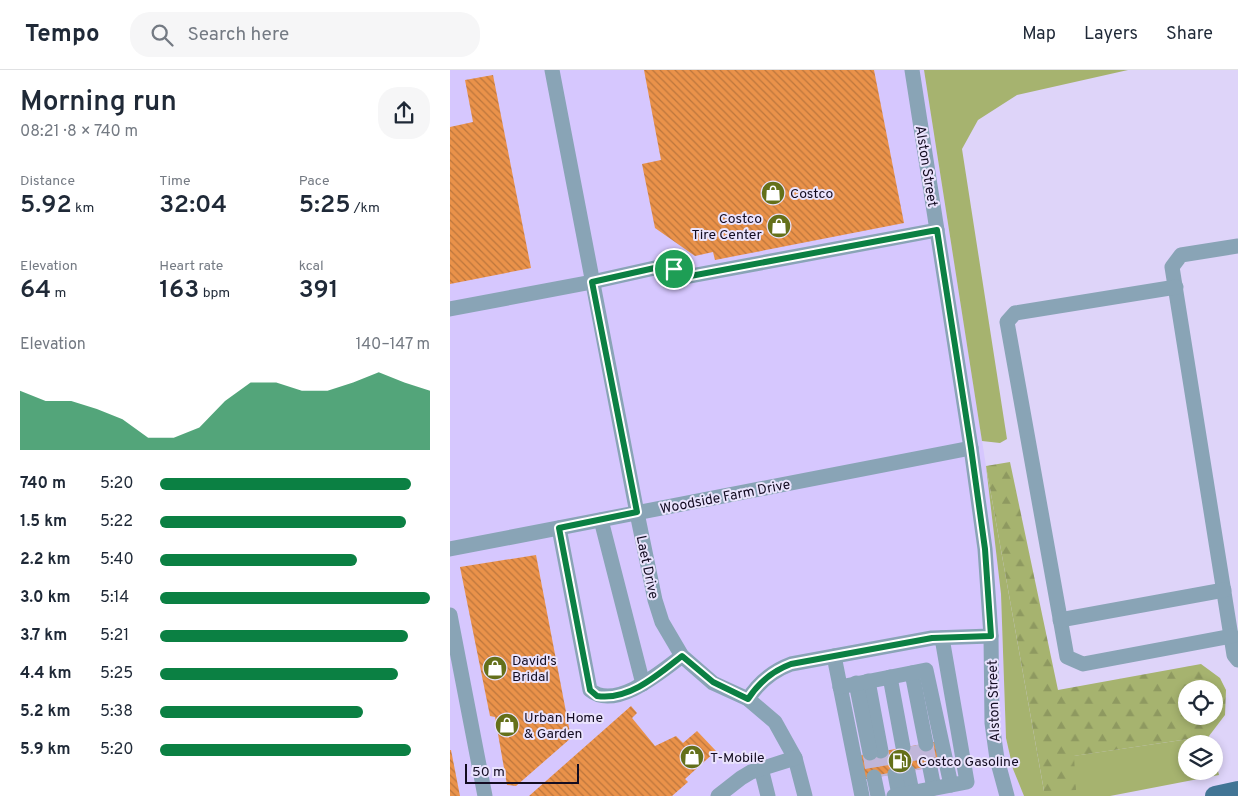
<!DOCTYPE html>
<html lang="en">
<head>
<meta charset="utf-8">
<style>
	body { margin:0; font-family:Overpass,sans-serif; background:#f6f6f7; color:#1f2937; height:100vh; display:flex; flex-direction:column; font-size:19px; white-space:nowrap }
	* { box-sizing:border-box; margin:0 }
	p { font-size:16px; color:#747a83 }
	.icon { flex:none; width:28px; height:28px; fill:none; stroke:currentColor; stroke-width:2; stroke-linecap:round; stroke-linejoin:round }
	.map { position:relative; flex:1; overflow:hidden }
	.panel { display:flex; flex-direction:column; background:#fff; width:450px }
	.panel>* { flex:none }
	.fabs { position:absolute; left:728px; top:610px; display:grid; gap:10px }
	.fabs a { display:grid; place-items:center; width:45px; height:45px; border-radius:50%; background:#fff; box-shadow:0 2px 8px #0003; font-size:25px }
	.scale { position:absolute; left:15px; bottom:12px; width:114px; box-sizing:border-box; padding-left:5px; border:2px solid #130c21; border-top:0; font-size:14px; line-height:18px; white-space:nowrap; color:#130c21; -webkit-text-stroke:4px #eae3fd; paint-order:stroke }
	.pin { position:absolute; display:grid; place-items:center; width:42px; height:42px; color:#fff; margin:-21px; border:2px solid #fff; border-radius:50%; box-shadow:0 1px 5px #0007 }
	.round { display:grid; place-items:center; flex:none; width:52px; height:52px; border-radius:20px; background:#f6f6f7 }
	.headline { display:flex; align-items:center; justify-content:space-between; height:85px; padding:0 20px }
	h1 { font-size:28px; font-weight:600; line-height:38px }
	.figures { display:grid; grid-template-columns:repeat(3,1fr); gap:8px; height:85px; padding:5px 20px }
	.figures div { display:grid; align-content:center }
	.figures b { font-size:25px; font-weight:600 }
	.figures small { font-size:14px; font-weight:400 }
	.figures p { font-size:14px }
	.chart { height:140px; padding:10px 20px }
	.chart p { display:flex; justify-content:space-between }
	.chart svg { width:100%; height:90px; margin-top:5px; fill:#0b8043; opacity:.7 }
	ul { padding:0 20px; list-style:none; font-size:16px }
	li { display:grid; grid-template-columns:80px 60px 1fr; align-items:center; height:38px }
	li i { height:12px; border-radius:6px; background:#0b8043 }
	header { display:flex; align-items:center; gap:30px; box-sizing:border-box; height:70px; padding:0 25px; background:#fff; border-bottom:1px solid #e0e1e3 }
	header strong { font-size:24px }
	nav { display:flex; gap:28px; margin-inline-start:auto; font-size:18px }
	.search { width:350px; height:45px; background:#f6f6f7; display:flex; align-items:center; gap:12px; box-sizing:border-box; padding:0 18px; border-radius:20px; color:#747a83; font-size:19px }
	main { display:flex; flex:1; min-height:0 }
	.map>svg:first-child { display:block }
</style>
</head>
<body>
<header>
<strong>Tempo</strong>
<div class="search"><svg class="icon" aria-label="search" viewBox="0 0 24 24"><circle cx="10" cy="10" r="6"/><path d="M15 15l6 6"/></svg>Search here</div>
<nav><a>Map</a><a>Layers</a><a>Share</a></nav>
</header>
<main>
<section class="panel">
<div class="headline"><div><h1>Morning run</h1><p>08:21 · 8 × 740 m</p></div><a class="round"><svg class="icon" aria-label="share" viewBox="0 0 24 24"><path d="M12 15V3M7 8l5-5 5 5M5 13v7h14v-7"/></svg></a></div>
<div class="figures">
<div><p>Distance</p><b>5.92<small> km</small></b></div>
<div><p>Time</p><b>32:04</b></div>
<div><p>Pace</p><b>5:25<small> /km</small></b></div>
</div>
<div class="figures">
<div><p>Elevation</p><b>64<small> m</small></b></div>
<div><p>Heart rate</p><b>163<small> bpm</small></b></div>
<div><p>kcal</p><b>391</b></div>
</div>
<div class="chart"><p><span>Elevation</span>140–147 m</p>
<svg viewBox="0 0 160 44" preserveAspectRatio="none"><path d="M0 44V15L10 20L20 20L30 24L40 29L50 38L60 38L70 33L80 20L90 11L100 11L110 15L120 15L130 11L140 6L150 11L160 15V44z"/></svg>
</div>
<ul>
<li><b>740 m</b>5:20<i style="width:93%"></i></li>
<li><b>1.5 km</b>5:22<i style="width:91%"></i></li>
<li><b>2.2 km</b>5:40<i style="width:73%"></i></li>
<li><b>3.0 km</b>5:14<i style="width:100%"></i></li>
<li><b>3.7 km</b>5:21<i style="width:92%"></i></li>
<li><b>4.4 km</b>5:25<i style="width:88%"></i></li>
<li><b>5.2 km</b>5:38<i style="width:75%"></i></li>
<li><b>5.9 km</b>5:20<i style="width:93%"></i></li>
</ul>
</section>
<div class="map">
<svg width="788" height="726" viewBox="0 0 788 726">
	<defs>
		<pattern id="forest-firs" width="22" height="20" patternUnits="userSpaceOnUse" patternTransform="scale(1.25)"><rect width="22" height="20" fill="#a6b36f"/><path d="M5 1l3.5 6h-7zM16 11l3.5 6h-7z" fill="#8e9960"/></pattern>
		<pattern id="building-back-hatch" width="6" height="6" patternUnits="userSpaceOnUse" patternTransform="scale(1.25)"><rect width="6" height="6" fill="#ea924a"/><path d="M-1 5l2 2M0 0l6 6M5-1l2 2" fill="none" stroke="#bc763d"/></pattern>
	</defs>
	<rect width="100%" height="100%" fill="#ded4f9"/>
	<polygon fill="#d6c7fe" points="0,0 474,0 536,396 551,524 556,668 563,699 574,726 0,726"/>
	<g fill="#a6b36f">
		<polygon points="474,0 678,0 567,25 528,50 512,79 557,369 550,373 532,371"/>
		<polygon points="536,396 594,721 623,686 759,666 761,674 736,674 736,701 764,701 764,685 769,705 660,726 574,726 563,699 556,668 551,524"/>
	</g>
	<path fill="url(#forest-firs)" fill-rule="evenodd" d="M560,392L608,620L751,594L770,608L776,620L775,645L759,666L624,686L626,720L594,721L536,396ZM736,619H764V646H736Z"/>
	<g fill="url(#building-back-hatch)">
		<polygon points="194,0 424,0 454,153 265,190 263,182 245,186 205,158 192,94 211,90"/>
		<polygon points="43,5 81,198 0,214 0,57 23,52 15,10"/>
		<polygon points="86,485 121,668 66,716 57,715 45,647 40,646 10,497"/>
		<polygon points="181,636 187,643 182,648 205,676 226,666 233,673 247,661 266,681 235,709 238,712 222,726 79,726"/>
		<polygon points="489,671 494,695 411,710 407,686"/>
		<polygon points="0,680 1,680 10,726 0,726"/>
	</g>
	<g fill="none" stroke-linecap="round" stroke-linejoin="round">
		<g stroke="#c0b6d9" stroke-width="15" stroke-dasharray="15 8" stroke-linecap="butt">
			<polyline points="476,674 480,698"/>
			<polyline points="462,676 467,700"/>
			<polyline points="431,681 435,706"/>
			<polyline points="420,683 424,707"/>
		</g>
		<g stroke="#89a4b6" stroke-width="15">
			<polyline points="102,0 187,443 205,530 212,552 232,586 263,613 298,629 325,652 345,688 355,726"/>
			<polyline points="462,0 521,378 535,479 541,566 542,653 547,689 557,726"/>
			<polyline points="788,176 731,185 722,197 784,585 788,590"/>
			<polyline points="726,217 565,243 557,252 617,587 633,594 782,566"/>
			<polyline points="0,239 142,212 218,195 235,207 487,160"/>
			<polyline points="151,450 193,614"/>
			<path d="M109,458L140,620C165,641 211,602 232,586"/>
			<polyline points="0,479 521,378"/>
			<polyline points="0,545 35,726"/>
			<polyline points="610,550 774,520"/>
			<polyline points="384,586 412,726"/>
			<polyline points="462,603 476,674"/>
			<polyline points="440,607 453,677"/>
			<polyline points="418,611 431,681"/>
			<polyline points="406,613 420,683"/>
			<polyline points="390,617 476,600 501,715"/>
			<path d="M298,629C309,612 322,601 341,594L482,568L541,566"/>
			<polyline points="311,698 318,726"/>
			<polyline points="480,698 484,718"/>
			<polyline points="458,702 462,722"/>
			<polyline points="445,704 449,725"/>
			<polyline points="424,707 428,726"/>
			<polyline points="268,726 291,708 301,702 345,688"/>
			<polyline points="444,726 517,712 492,568"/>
		</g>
		<polyline stroke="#427595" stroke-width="20" points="765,726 788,721"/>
	</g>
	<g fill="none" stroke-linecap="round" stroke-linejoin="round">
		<g stroke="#fff" stroke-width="10">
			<path id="route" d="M487,160L521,378L535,479L541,566L482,568L341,594C322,601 309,612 298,629L263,612L232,586C209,604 179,631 147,626L140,620L109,458L187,442L142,212L218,195L235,207Z"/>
		</g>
		<use href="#route" stroke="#0b8043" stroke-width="6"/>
	</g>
	<defs>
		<g id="shop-disc" transform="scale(1.25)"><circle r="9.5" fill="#64701a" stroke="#eae3fd"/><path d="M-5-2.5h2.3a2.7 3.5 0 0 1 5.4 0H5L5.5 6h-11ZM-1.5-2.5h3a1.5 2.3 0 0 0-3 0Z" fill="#fff"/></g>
		<g id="fuel-disc" transform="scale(1.25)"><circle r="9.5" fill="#64701a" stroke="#eae3fd"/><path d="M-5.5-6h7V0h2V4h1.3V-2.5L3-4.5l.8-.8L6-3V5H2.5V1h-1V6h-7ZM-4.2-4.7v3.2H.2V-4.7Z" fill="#fff"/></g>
	</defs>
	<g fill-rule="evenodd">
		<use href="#shop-disc" x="323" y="123"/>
		<use href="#shop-disc" x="329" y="156"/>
		<use href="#shop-disc" x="45" y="598"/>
		<use href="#shop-disc" x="57" y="655"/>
		<use href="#shop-disc" x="242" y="687"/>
		<use href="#fuel-disc" x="450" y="691"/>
	</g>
	<g text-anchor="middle" stroke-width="4" stroke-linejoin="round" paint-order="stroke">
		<g font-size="14" fill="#130c21" stroke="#eae3fd">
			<text transform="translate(477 96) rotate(81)" y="5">Alston Street</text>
			<text transform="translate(275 426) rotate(-11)" y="5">Woodside Farm Drive</text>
			<text transform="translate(198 497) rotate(78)" y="5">Laet Drive</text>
			<text transform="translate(543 631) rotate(-92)" y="5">Alston Street</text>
		</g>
		<g font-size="14" fill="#130c21" stroke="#eae3fd" text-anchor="start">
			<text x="340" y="128">Costco</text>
			<text x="312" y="153" text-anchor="end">Costco<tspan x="312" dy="16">Tire Center</tspan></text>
			<text x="62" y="595">David's<tspan x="62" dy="16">Bridal</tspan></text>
			<text x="74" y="652">Urban Home<tspan x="74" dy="16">&amp; Garden</tspan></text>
			<text x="260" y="692">T-Mobile</text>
			<text x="468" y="696">Costco Gasoline</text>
		</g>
	</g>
</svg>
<div class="fabs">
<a><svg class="icon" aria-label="locate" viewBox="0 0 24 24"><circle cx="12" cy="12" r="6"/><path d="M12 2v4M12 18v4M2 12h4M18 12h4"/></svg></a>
<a><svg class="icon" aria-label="layers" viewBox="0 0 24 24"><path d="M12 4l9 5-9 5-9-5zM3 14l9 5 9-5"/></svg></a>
</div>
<div class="scale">50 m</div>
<div class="pin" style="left:224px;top:199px;background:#1e9e55"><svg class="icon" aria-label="arrive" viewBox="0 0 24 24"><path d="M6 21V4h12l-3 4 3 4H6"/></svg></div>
</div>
</main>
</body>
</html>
